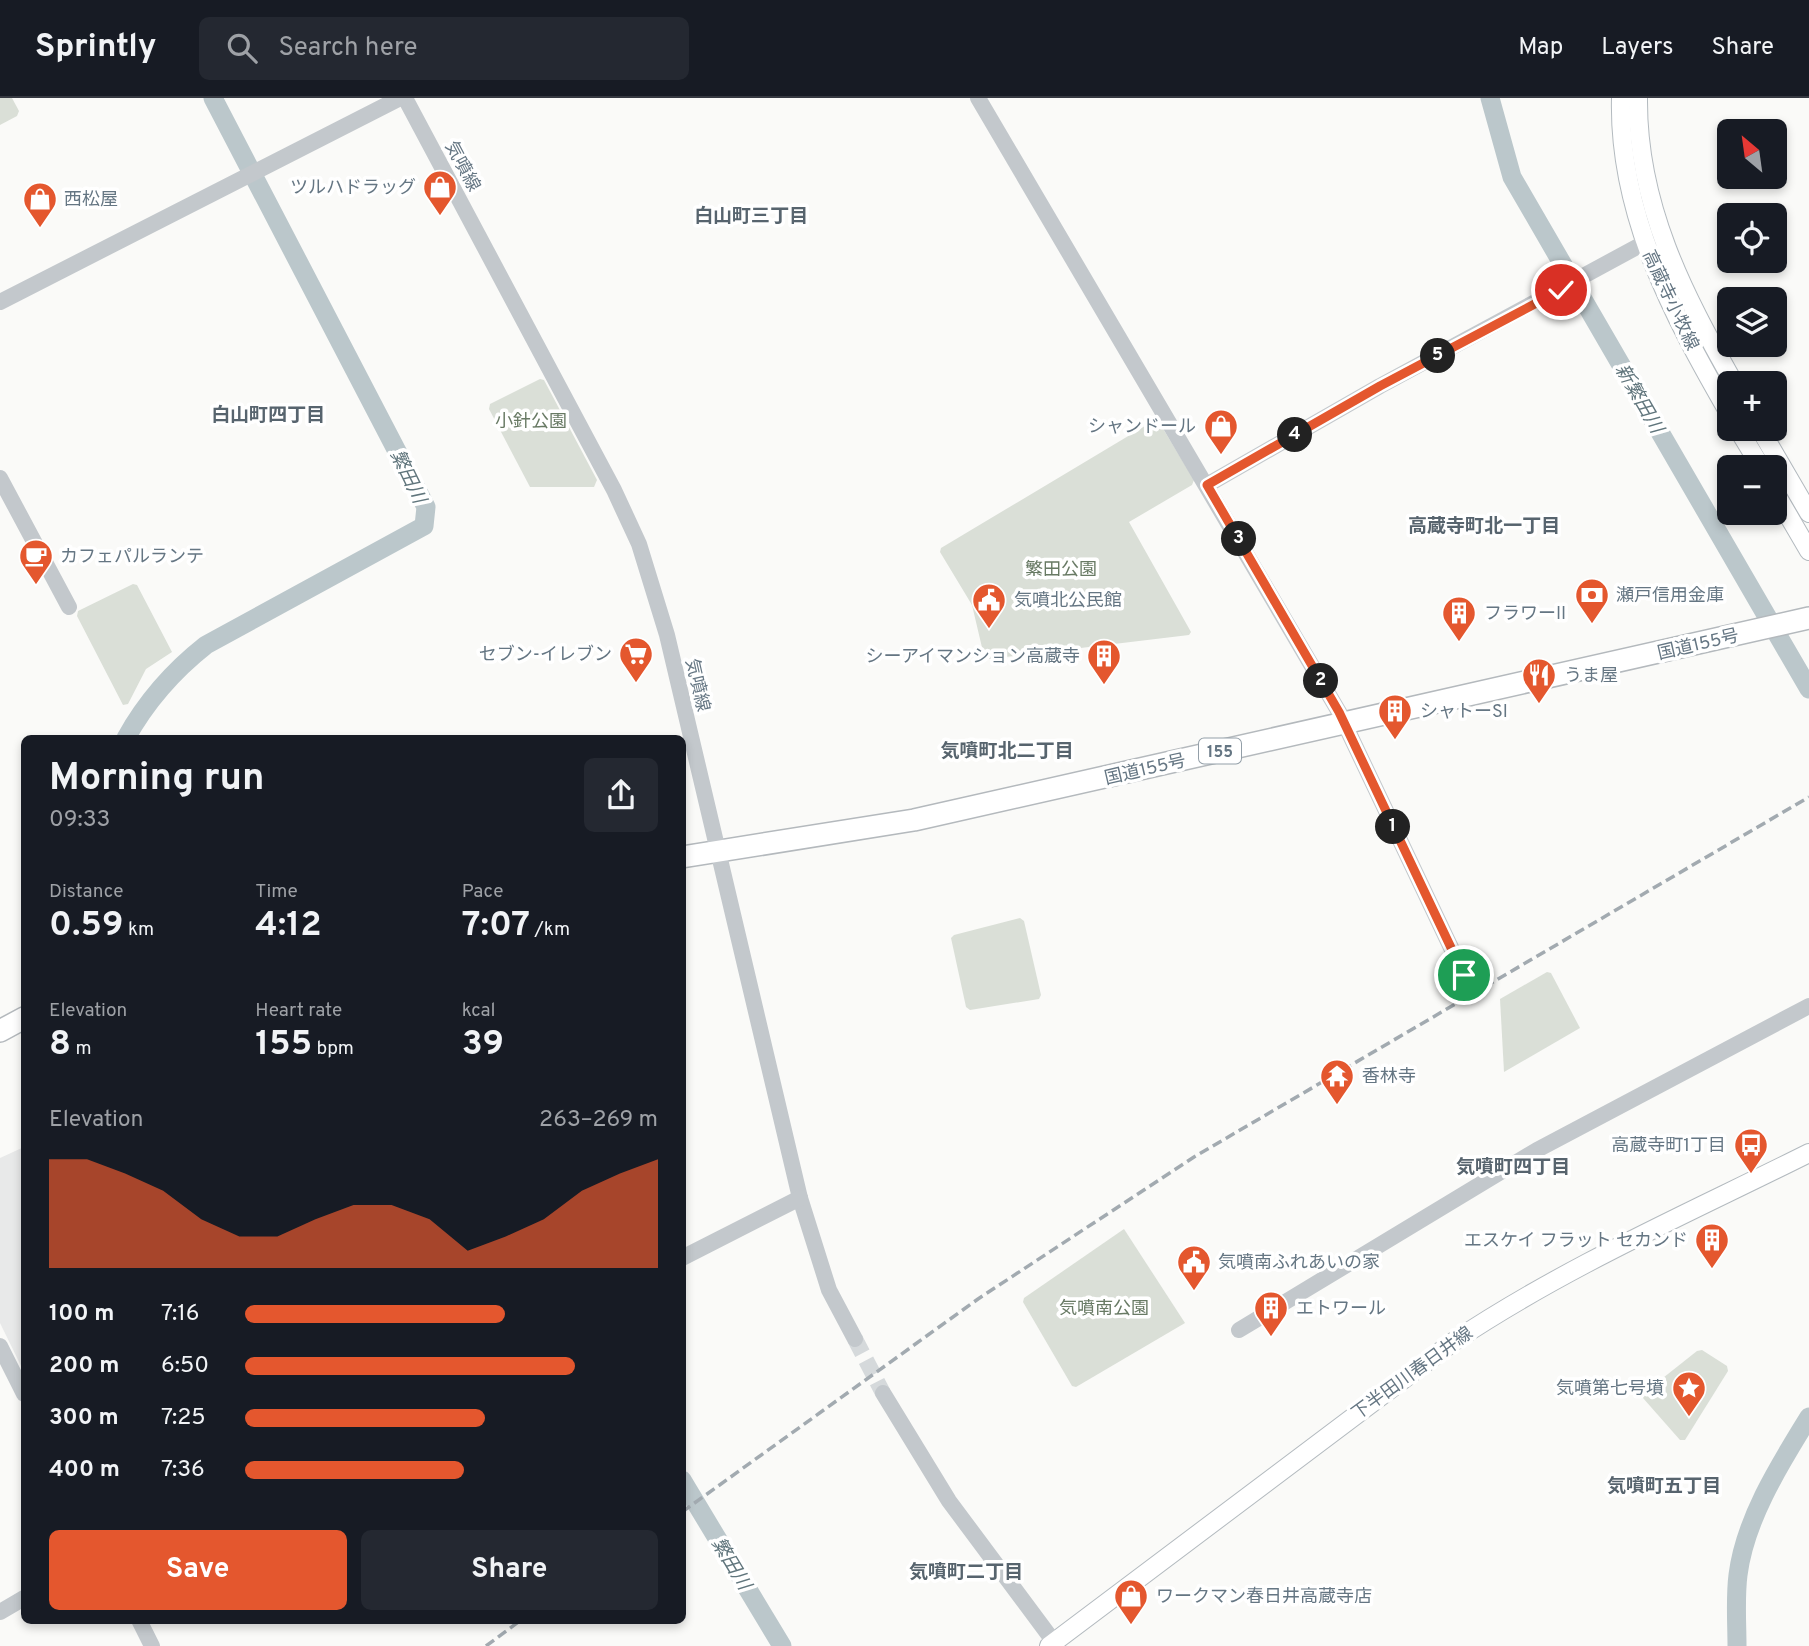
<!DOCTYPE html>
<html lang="en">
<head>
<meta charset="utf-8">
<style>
	body { margin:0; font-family:Overpass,"Noto Sans JP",sans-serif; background:#242831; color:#f1f3f6; height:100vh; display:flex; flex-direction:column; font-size:26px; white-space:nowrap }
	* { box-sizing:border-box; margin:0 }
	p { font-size:23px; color:#9ea1a6 }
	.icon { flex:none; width:38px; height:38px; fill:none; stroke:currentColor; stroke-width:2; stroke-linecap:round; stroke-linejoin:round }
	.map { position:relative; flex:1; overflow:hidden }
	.details { position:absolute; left:21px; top:637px; width:665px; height:889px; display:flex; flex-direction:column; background:#171b24; border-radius:10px; box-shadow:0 4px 10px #0003 }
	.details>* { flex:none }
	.needle { width:46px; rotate:331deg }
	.tools { position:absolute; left:1717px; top:21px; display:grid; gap:14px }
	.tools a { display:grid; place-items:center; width:70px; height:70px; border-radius:10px; background:#171b24; box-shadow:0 4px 10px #0003; font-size:35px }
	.pin { position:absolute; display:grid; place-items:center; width:60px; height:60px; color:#fff; margin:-30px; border:4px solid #fff; border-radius:50%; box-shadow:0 2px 7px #0007 }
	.km { position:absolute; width:35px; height:35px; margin:-18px; border-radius:50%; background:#222; color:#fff; font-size:19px; line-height:35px; text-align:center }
	.round { display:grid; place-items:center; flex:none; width:74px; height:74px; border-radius:10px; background:#242831 }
	.overview { display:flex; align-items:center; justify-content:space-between; height:119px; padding:0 28px }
	h1 { font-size:38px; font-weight:700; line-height:52px }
	.metrics { display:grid; grid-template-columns:repeat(3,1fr); gap:10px; height:119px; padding:7px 28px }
	.metrics div { display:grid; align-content:center }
	.metrics b { font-size:35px; font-weight:700 }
	.metrics small { font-size:19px; font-weight:400 }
	.metrics p { font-size:19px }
	.chart { height:196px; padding:14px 28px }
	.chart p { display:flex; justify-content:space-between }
	.chart svg { width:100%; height:126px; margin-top:7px; fill:#e4572e; opacity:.7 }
	.action { display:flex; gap:14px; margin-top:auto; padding:14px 28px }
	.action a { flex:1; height:80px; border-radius:10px; background:#e4572e; color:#fff; font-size:28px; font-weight:700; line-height:80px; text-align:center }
	.action a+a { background:#242831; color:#f1f3f6 }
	ul { padding:0 28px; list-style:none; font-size:23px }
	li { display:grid; grid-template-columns:112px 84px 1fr; align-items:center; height:52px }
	li i { height:18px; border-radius:9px; background:#e4572e }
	header { display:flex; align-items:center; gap:42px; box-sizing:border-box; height:98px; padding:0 35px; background:#171b24; border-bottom:2px solid #363941 }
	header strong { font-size:33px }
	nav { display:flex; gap:38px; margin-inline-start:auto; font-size:24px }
	.search { width:490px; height:63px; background:#242831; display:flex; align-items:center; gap:18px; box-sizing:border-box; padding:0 24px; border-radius:10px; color:#9ea1a6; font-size:26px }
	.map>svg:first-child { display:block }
</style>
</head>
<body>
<header>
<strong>Sprintly</strong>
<div class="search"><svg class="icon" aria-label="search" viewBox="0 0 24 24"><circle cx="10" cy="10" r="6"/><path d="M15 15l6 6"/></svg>Search here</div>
<nav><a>Map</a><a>Layers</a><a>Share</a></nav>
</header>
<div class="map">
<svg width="1809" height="1548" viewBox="0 0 1809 1548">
	<rect width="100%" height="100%" fill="#fafaf8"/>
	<polygon fill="#e8e9e9" points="24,1049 24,1274 0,1225 0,1060"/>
	<g fill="#dadfd7">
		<polygon points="0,0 12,0 19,13 17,18 0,27"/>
		<polygon points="540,281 544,282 597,382 594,389 530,389 489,311 490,306"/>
		<polygon points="1155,322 1159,324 1194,382 1192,387 1129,424 1191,534 1189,537 989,561 984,558 972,507 940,454 941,450"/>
		<polygon points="133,486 137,487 172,554 146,571 128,606 123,607 77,518 78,513"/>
		<polygon points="1020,820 1024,823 1041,897 1039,901 970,912 966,909 951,840 954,837"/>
		<polygon points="1547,874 1551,875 1580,930 1504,974 1500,901"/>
		<polygon points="1124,1131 1185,1225 1076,1289 1072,1288 1023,1204 1024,1200"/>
		<polygon points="1702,1252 1727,1268 1728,1273 1685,1342 1680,1342 1643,1300 1644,1295 1697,1253"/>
	</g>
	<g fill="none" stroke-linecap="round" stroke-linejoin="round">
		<g stroke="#bbc7cb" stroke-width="19">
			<polyline points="1490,0 1512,79 1809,591"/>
			<path d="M126,640C146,604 173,573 206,547L424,428L426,409L213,0"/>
			<polyline points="682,1382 782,1548"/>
			<path d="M1737,1548C1737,1525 1735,1500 1738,1477C1745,1421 1780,1366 1809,1319"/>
		</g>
		<polyline stroke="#d5d9db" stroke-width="16" stroke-dasharray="16 8" stroke-linecap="butt" points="855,1241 883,1295"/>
		<g stroke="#b3babf" stroke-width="20">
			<g id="secondary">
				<path d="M1621,0C1618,115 1673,218 1729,315"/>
				<path d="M1638,0C1637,107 1683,195 1734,285"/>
				<polyline points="1738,331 1761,369"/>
				<polyline points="1760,331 1809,415"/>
				<polyline points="1774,393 1809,453"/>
				<path d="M1049,1548L1453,1244C1565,1169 1689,1115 1809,1055"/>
			</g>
		</g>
		<g stroke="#b4b9bd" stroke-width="24">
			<g id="trunk">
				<polyline points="682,759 914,722 1809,520"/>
				<polyline points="0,933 24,920"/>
			</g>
		</g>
		<g stroke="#c3c8cc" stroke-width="16">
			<polyline points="405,0 614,392 639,446 667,537 800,1100 829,1192 855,1241"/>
			<polyline points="978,0 1339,614 1464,877"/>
			<polyline points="0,204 400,0"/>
			<polyline points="0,380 69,509"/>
			<polyline points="1207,387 1380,288 1659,137"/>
			<polyline points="682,1160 800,1100"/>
			<polyline points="1239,1232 1537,1052 1809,908"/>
			<polyline points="0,1248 24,1296"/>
			<polyline points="883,1295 949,1403 1057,1548"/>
			<polyline points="0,1514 24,1500"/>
			<polyline points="139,1522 152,1548"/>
		</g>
		<use href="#secondary" stroke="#fff" stroke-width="18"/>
		<use href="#trunk" stroke="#fff" stroke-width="21"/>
		<g stroke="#a2aab0" stroke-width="3.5" stroke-dasharray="10 5" stroke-linecap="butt">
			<polyline points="682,1414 978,1201 1194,1059 1809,699"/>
			<polyline points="486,1548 521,1522"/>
		</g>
	</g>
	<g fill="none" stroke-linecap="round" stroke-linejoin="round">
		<g stroke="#fff" stroke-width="14">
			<polyline id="route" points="1464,877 1339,614 1207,387 1380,288 1561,192"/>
		</g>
		<use href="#route" stroke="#e4572e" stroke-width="9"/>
	</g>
	<defs>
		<g id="shop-pin" transform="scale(1.75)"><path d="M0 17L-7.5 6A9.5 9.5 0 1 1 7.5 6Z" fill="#e4572e" stroke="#fff"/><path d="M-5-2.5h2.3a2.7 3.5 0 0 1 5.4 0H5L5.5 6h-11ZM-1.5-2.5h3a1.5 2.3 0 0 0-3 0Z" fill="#fff"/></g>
		<g id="cafe-pin" transform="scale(1.75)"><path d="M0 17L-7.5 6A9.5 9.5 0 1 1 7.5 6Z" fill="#e4572e" stroke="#fff"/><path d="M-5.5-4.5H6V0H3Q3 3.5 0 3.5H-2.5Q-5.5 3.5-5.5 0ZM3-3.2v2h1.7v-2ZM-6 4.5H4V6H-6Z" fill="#fff"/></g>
		<g id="bank-pin" transform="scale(1.75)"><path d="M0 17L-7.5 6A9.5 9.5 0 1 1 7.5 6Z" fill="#e4572e" stroke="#fff"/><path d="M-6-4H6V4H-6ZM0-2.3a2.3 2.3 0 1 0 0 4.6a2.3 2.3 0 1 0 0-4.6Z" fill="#fff"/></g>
		<g id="civic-pin" transform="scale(1.75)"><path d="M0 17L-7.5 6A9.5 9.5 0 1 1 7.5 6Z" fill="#e4572e" stroke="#fff"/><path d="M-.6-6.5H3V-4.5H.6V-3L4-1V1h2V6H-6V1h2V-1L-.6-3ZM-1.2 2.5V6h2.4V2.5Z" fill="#fff"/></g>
		<g id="building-pin" transform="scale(1.75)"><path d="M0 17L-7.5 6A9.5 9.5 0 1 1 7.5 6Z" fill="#e4572e" stroke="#fff"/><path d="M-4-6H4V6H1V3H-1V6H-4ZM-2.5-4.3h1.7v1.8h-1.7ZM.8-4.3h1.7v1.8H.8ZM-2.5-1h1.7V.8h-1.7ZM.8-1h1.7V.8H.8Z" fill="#fff"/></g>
		<g id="supermarket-pin" transform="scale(1.75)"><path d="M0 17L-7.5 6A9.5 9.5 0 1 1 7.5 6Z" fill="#e4572e" stroke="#fff"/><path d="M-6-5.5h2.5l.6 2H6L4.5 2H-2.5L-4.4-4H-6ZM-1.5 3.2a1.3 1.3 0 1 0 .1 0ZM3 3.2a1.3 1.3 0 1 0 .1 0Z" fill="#fff"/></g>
		<g id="restaurant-pin" transform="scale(1.75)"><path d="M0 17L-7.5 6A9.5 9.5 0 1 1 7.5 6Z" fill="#e4572e" stroke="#fff"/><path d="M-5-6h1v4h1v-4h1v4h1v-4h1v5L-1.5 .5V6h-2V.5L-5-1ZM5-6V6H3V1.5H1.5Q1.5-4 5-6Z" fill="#fff"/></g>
		<g id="temple-pin" transform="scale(1.75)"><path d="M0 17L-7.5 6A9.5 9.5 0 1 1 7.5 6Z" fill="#e4572e" stroke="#fff"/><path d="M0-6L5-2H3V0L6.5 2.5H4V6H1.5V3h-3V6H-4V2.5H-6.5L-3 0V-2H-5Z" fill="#fff"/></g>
		<g id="bus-pin" transform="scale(1.75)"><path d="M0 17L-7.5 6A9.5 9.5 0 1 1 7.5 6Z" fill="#e4572e" stroke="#fff"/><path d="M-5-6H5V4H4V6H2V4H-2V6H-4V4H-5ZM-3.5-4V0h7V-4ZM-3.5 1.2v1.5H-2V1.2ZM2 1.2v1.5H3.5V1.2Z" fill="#fff"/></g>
		<g id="sight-pin" transform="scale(1.75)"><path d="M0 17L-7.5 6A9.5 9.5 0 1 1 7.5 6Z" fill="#e4572e" stroke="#fff"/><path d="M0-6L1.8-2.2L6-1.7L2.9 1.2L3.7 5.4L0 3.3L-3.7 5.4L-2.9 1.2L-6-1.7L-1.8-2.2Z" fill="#fff"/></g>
	</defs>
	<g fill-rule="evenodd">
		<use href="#shop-pin" x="440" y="89"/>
		<use href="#shop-pin" x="40" y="101"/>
		<use href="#shop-pin" x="1221" y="328"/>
		<use href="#cafe-pin" x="36" y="458"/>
		<use href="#bank-pin" x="1592" y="497"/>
		<use href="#civic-pin" x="989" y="502"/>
		<use href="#building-pin" x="1459" y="515"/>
		<use href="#supermarket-pin" x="636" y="556"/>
		<use href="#building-pin" x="1104" y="558"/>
		<use href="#restaurant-pin" x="1539" y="577"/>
		<use href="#building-pin" x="1395" y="613"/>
		<use href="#temple-pin" x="1337" y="978"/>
		<use href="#bus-pin" x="1751" y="1047"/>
		<use href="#building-pin" x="1712" y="1142"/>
		<use href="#civic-pin" x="1194" y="1164"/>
		<use href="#building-pin" x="1271" y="1210"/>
		<use href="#sight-pin" x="1689" y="1290"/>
		<use href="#shop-pin" x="1131" y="1498"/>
	</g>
	<g text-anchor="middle" stroke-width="7" stroke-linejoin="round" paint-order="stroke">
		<rect fill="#fff" stroke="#939fa8" stroke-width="2" x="1199" y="640.5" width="42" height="25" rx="5"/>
		<g font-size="16" font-weight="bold" fill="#657683">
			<text x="1220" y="659">155</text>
		</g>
		<g font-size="18" fill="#657683" stroke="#fff">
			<text transform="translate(463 68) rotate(62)" y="6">気噴線</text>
			<text transform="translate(1671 202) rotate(65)" y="6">高蔵寺小牧線</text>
			<text transform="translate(1698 546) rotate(-13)" y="6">国道155号</text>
			<text transform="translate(698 587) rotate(77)" y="6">気噴線</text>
			<text transform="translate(1145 671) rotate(-13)" y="6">国道155号</text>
			<text transform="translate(1412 1275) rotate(-36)" y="6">下半田川春日井線</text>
		</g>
		<g font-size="18" fill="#657683" stroke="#fff" text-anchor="start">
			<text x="416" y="95" text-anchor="end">ツルハドラッグ</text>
			<text x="64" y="107">西松屋</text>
			<text x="1196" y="334" text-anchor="end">シャンドール</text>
			<text x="60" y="464">カフェパルランテ</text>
			<text x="1616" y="503">瀬戸信用金庫</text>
			<text x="1014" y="508">気噴北公民館</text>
			<text x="1484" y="521">フラワーII</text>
			<text x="612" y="562" text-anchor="end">セブン-イレブン</text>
			<text x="1080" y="564" text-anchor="end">シーアイマンション高蔵寺</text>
			<text x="1564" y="583">うま屋</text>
			<text x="1420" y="619">シャトーSI</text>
			<text x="1362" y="984">香林寺</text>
			<text x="1726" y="1053" text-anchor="end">高蔵寺町1丁目</text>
			<text x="1688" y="1148" text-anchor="end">エスケイ フラット セカンド</text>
			<text x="1218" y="1170">気噴南ふれあいの家</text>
			<text x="1296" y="1216">エトワール</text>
			<text x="1664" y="1296" text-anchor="end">気噴第七号墳</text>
			<text x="1156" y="1504">ワークマン春日井高蔵寺店</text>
		</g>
		<g font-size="18" fill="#687a64" stroke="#fff">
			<text x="531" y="329">小針公園</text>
			<text x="1061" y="477">繁田公園</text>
			<text x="1104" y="1216">気噴南公園</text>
		</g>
		<g font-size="19" font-weight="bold" fill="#57646e" stroke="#fff">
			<text x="751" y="124">白山町三丁目</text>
			<text x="268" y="323">白山町四丁目</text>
			<text x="1484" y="434">高蔵寺町北一丁目</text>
			<text x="1007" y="659">気噴町北二丁目</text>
			<text x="1513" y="1075">気噴町四丁目</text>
			<text x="1664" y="1394">気噴町五丁目</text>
			<text x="966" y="1480">気噴町二丁目</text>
		</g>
		<g font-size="19" font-style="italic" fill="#60757c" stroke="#fff">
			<text transform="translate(1640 300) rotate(60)" y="7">新繁田川</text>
			<text transform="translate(409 378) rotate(64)" y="7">繁田川</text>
			<text transform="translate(732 1465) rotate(59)" y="7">繁田川</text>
		</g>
	</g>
</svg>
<div class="tools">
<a><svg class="needle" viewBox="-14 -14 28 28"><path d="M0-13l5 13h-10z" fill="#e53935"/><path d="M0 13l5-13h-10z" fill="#9ea1a6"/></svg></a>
<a><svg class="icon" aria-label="locate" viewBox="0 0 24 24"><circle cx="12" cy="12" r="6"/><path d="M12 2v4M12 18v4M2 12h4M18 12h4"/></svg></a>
<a><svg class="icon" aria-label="layers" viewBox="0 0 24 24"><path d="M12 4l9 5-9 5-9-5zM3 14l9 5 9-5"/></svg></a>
<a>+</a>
<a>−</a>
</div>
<div class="pin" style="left:1464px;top:877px;background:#1e9e55"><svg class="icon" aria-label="arrive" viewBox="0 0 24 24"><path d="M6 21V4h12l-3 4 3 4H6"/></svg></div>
<div class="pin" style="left:1561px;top:192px;background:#d93025"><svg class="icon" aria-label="check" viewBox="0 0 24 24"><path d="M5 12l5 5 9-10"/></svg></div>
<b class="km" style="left:1393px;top:729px">1</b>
<b class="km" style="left:1321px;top:583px">2</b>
<b class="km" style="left:1239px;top:441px">3</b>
<b class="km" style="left:1295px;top:337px">4</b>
<b class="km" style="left:1438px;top:258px">5</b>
<section class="details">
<div class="overview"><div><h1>Morning run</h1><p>09:33</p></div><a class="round"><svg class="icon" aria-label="share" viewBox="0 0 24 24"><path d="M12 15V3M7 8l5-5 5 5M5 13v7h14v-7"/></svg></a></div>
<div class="metrics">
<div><p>Distance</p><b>0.59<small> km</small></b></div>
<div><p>Time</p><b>4:12</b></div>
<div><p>Pace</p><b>7:07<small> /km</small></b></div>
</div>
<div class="metrics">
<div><p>Elevation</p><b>8<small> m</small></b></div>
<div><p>Heart rate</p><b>155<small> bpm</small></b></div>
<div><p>kcal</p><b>39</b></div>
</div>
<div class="chart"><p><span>Elevation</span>263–269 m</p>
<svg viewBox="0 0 160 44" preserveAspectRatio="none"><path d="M0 44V6L10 6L20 11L30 17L40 27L50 33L60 33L70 27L80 22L90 22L100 27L110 38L120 33L130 27L140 17L150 11L160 6V44z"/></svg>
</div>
<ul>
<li><b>100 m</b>7:16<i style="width:63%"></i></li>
<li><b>200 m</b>6:50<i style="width:80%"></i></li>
<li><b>300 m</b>7:25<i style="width:58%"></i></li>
<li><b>400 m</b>7:36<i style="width:53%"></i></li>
</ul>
<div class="action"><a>Save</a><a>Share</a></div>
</section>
</div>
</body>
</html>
